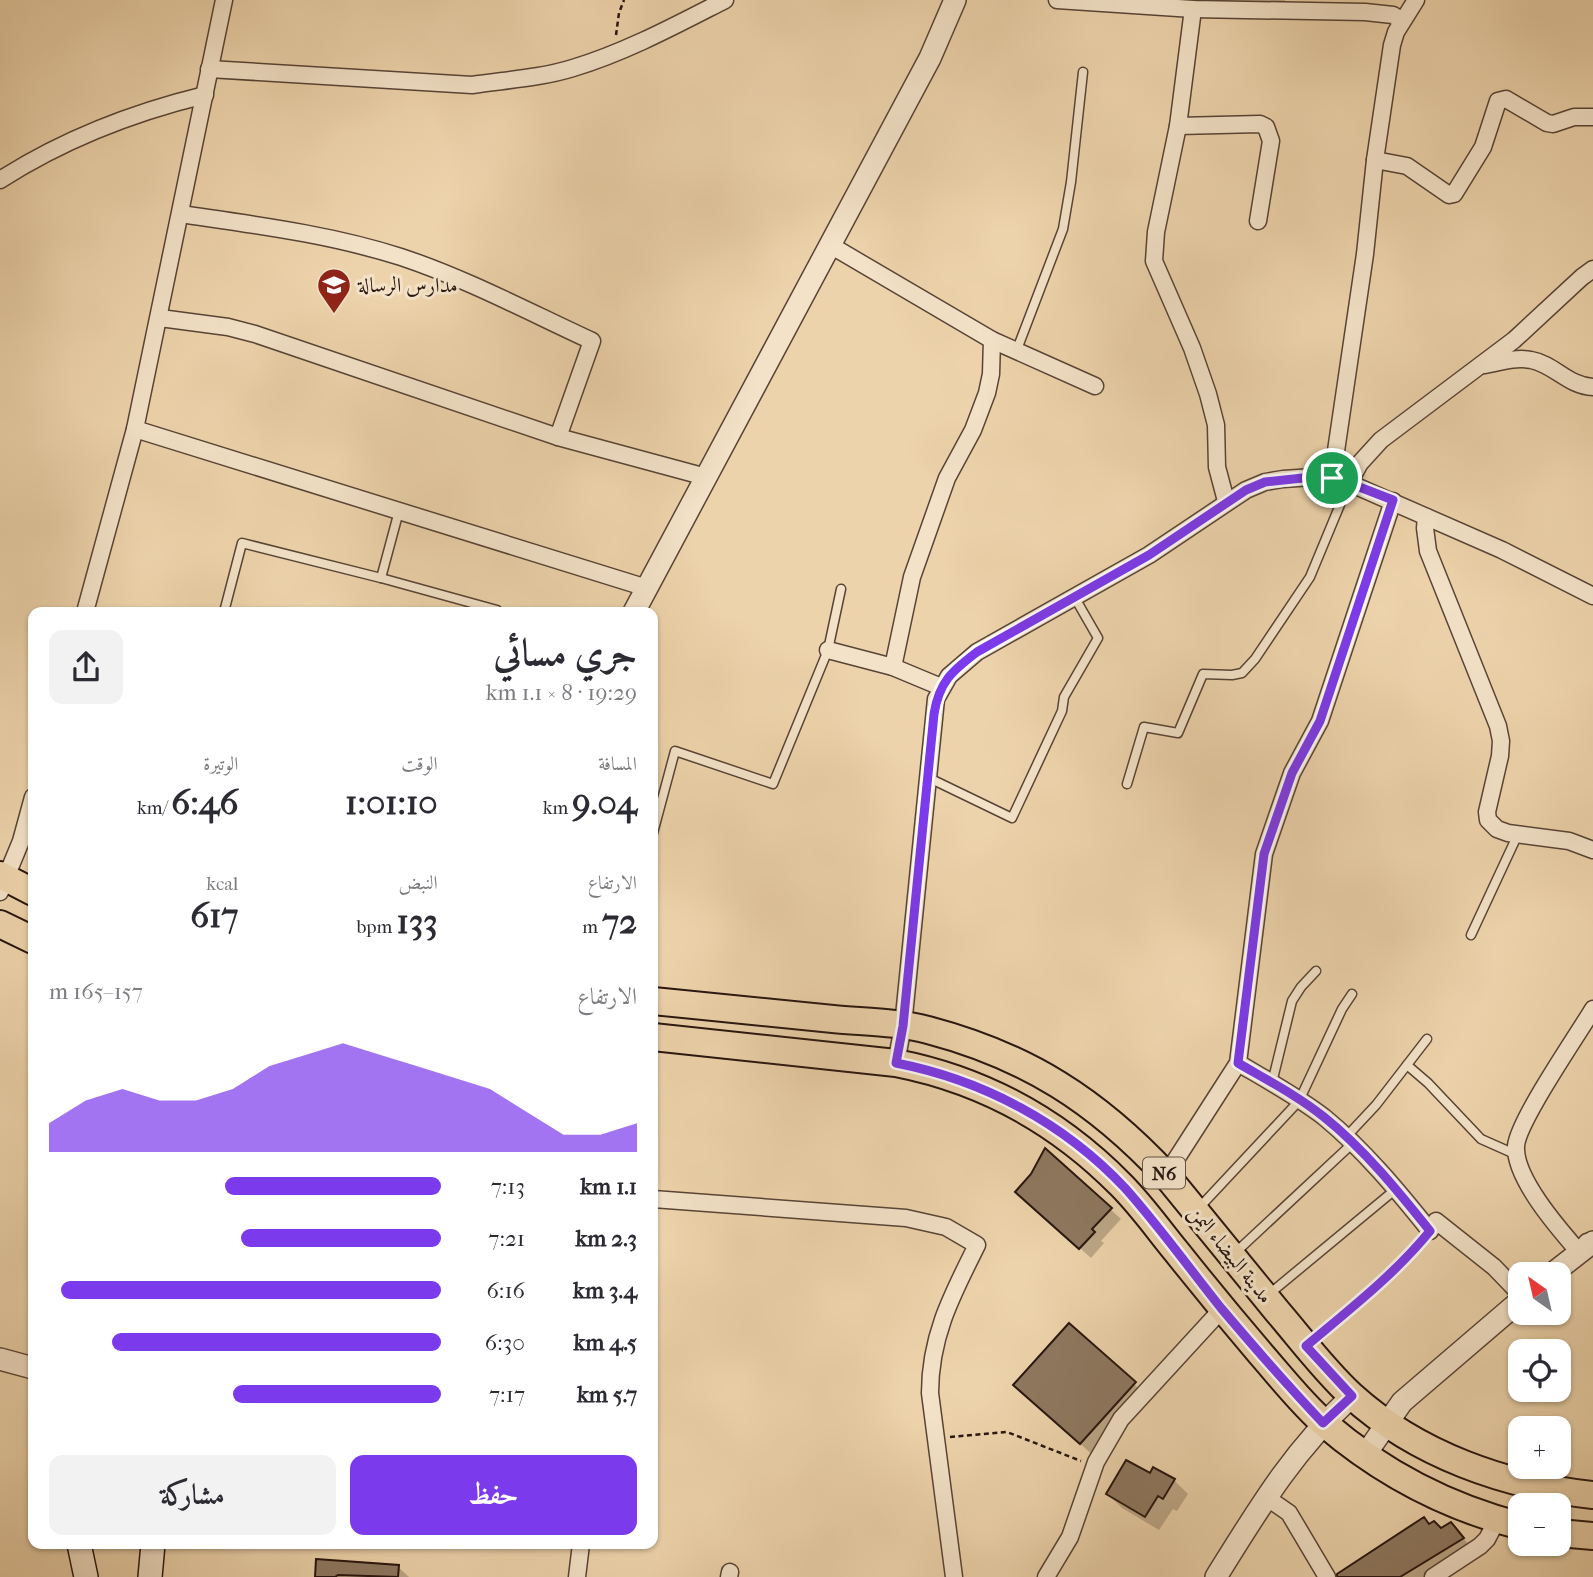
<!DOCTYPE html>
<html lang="ar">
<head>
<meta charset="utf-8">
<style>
	body { margin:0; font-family:"IM FELL French Canon",Amiri,serif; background:#f2f2f3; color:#2b2b33; direction:rtl; height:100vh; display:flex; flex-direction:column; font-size:26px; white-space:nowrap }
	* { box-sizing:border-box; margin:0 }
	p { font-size:23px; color:#7c7c81 }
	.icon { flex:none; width:38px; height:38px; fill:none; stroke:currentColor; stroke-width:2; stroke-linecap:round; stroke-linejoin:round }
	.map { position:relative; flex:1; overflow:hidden; direction:ltr }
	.sheet { position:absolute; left:28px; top:607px; width:630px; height:942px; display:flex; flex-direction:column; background:#fff; border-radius:14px; box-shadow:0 2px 5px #0004; direction:rtl }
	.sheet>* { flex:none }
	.needle { width:46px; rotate:326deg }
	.tools { position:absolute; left:1508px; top:1262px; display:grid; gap:14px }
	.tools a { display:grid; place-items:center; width:63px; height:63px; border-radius:14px; background:#fff; box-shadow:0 2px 5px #0004; font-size:35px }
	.pin { position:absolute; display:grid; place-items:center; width:60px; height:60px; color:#fff; margin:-30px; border:4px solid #fff; border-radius:50%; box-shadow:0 2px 7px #0007 }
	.round { display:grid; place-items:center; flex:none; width:74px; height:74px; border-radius:14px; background:#f2f2f3 }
	.summary { display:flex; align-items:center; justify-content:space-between; height:119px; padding:0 21px }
	h1 { font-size:38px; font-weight:700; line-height:52px }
	.stats { display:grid; grid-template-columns:repeat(3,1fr); gap:10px; height:119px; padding:7px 21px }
	.stats div { display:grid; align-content:center }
	.stats b { font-size:35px; font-weight:700 }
	.stats small { font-size:19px; font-weight:400 }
	.stats p { font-size:19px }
	.chart { height:196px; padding:14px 21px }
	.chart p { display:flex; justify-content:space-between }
	.chart svg { width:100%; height:126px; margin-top:7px; fill:#7c3aed; opacity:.7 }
	.primary-button { display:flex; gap:14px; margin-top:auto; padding:14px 21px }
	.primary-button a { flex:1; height:80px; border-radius:14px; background:#7c3aed; color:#fff; font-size:28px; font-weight:700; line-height:80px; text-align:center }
	.primary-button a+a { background:#f2f2f3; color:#2b2b33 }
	ul { padding:0 21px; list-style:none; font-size:23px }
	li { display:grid; grid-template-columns:112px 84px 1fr; align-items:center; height:52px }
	li i { height:18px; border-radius:9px; background:#7c3aed }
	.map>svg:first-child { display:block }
</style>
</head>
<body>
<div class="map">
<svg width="1593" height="1577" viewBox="0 0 1593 1577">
	<rect width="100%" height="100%" fill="#edd3ab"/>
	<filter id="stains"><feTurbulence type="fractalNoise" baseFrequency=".00286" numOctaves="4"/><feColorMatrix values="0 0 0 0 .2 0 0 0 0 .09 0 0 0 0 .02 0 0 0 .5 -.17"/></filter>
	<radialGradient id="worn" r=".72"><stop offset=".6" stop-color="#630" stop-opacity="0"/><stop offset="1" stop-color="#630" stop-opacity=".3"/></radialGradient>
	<g fill="#0003">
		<polygon points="1219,0 1285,0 1285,13 1231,12"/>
		<polygon points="1046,1151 1121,1219 1101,1241 1104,1243 1091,1258 1028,1202 1032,1175"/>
		<polygon points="1134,1384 1148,1398 1095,1457 1030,1399"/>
		<polygon points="1150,1475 1174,1480 1188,1494 1177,1511 1173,1509 1159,1530 1122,1508 1108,1494"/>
		<polygon points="1451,1524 1476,1553 1437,1577 1345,1577 1430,1525 1441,1530"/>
		<polygon points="398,1567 409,1577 316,1577"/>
	</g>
	<g fill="#8e7860" stroke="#27150f" stroke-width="2">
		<polygon points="1045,1148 1112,1208 1092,1229 1095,1232 1079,1249 1015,1192 1031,1174"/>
		<polygon points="1069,1323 1136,1382 1080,1444 1013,1385"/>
		<polygon points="1126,1460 1150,1473 1153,1467 1175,1479 1163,1499 1158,1496 1145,1517 1106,1494"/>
		<polygon points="1424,1517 1429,1524 1434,1521 1441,1528 1451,1522 1464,1538 1400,1577 1337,1577 1337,1574"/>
		<polygon points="316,1559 399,1565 398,1577 338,1575 335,1577 315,1577"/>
	</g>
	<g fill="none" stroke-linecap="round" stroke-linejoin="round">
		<g stroke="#584436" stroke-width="11">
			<g id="service">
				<polyline points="1016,352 1063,229 1071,182 1083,72"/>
				<polyline points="381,578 497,610 497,612"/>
				<polyline points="224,612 242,543 381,578 399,511"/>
				<polyline points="927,777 1012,818 1062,711 1064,697 1098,638 1075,598"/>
				<polyline points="1127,784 1144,727 1178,733 1203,674 1232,675 1242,673 1255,659 1310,577 1349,483"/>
				<polyline points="653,833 675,751 773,784 828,650 841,589"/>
				<polyline points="1471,935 1518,834"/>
				<polyline points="1407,1065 1428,1083 1481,1139 1517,1155"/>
				<polyline points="1272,1083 1292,1001 1301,987 1316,971"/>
				<polyline points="1346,1137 1376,1105 1427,1039"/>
				<polyline points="1198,1209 1299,1101 1342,1009 1352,994"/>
				<polyline points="1235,1253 1353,1143"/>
				<polyline points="1268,1295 1396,1189"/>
				<path d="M1309,1344C1352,1308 1395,1274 1430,1231"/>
			</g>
		</g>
		<g stroke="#584436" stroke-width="19">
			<g id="minor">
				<polyline points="1057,0 1193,9 1365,12 1393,15 1402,21"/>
				<polyline points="1193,9 1178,126 1156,232 1154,261 1192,348 1208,394 1216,425 1217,467 1226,501"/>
				<path d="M209,69L472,85C505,80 541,78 573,68C626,52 676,25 725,0"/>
				<polyline points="1178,126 1260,124 1266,127 1271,141 1258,221"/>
				<polyline points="1375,160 1407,166 1449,195 1454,194 1483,147 1498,101 1506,99 1547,123 1553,124 1574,117 1593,117"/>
				<path d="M0,180C64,139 131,113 205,95"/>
				<path d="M181,214C255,225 329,234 401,257C467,279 529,312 592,341L558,437"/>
				<polyline points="830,245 992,340 1095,386"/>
				<polyline points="160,318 228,327 255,334 558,437 706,477"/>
				<path d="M1485,365C1500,362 1516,357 1531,360C1554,364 1568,386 1593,387"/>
				<polyline points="135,429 647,588"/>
				<polyline points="1332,478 1365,254 1375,160 1392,45 1396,32 1416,0"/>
				<polyline points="1349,483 1360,463 1381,440 1514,340 1582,277 1593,269"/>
				<polyline points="1426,517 1425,528 1428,551 1498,726 1501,741 1500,756 1487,812 1488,820 1497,829 1508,833 1569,841 1593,850"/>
				<polyline points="85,612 135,429 224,0"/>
				<polyline points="828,650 893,667 941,687"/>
				<polyline points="893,667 912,577 947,478 973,430 987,393 991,374 992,340"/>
				<polyline points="0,892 21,841 33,797"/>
				<polyline points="896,1063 903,1026 936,699 949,676 977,652 1149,555 1246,490 1265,482 1283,479 1313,477 1349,483 1502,550 1593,596"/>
				<path d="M1238,1063C1267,1080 1298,1097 1324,1117C1364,1150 1398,1191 1430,1231L1436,1221L1494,1267L1521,1295"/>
				<polyline points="1166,1175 1238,1063 1264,854 1292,773 1320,721 1393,501"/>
				<path d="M653,1199L906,1218L946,1227L977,1245C952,1295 930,1336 930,1393L954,1577"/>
				<path d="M1587,1242L1579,1252C1559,1229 1514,1178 1516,1146C1518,1121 1577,1036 1593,1009"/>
				<polyline points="1266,1497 1289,1513 1327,1577"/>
				<polyline points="577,1577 581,1544"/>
				<polyline points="729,1577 730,1572"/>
				<polyline points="1046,1577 1070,1537 1096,1462 1121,1419 1222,1309"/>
				<polyline points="1433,1577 1480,1546 1487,1539 1497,1520"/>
			</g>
		</g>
		<g stroke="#584436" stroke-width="24">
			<g id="tertiary">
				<polyline points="634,612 930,58 955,0"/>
				<polyline points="1552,1274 1593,1242"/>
				<polyline points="0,1359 33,1368"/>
				<polyline points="1365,1455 1402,1402 1521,1300"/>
				<path d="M1216,1577C1259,1508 1292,1452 1352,1396"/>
			</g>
		</g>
		<g stroke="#27150f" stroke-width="26">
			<g id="secondary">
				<polyline points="79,1544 86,1577"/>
				<polyline points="150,1577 153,1544"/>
			</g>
		</g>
		<g stroke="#27150f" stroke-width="30">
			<g id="primary">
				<polyline points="0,875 33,892"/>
				<polyline points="0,924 33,940"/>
				<path d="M653,1001C713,1007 773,1013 833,1019C865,1022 898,1022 928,1030C1027,1056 1097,1101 1166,1175C1203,1220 1240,1265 1277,1311C1301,1339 1324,1370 1351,1395C1417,1455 1506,1486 1593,1495"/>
				<path d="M653,1037L896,1063C983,1080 1059,1122 1121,1185C1141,1205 1158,1229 1176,1251C1203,1285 1231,1319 1260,1353C1281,1377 1301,1403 1325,1424C1382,1473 1447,1507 1521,1526"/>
				<polyline points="1559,1533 1593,1536"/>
			</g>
		</g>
		<g stroke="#27150f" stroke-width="2.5" stroke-dasharray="5 3.5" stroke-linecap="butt">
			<polyline points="616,35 619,13 624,0"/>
			<polyline points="950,1437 1007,1432 1081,1461"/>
		</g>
		<use href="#service" stroke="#f3e2c8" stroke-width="8"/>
		<use href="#minor" stroke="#f3e2c8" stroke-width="16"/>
		<use href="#tertiary" stroke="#f3e2c8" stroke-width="21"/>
		<use href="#secondary" stroke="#f3e2c8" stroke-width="23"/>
		<use href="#primary" stroke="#edd3ab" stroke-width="26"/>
	</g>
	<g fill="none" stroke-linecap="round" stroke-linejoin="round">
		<g stroke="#fff" stroke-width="14">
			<path id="route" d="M1312,477L1349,483L1393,500L1320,721L1292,773L1264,854L1238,1063C1267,1080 1298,1096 1324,1117C1364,1149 1398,1191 1430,1231C1394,1275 1350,1309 1306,1346L1352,1396L1323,1423C1288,1386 1254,1347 1221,1308C1189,1268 1159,1226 1125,1188C1064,1123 983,1080 896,1063L903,1026L934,714C939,682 952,671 977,652L1149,555L1246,490L1265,482Z"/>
		</g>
		<use href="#route" stroke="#7c3aed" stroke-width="9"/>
	</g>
	<defs>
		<g id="school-pin" transform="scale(1.75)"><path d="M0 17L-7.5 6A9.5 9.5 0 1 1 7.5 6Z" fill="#8f2418" stroke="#f3e2c8"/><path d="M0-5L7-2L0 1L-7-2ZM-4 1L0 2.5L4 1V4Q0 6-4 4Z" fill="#fff"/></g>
	</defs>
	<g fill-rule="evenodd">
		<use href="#school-pin" x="334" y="285"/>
	</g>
	<g text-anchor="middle" stroke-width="6" stroke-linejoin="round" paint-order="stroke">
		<rect fill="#f3e2c8" stroke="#645246" stroke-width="2" x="1143" y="1157.5" width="42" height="31" rx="5"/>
		<g font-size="19" font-weight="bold" fill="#27150f">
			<text x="1164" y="1180">N6</text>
		</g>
		<g font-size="21" fill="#27150f" stroke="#f3e2c8" text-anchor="start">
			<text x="358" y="292">مدارس الرسالة</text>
		</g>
		<g font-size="21" fill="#27150f" stroke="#f3e2c8">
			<text transform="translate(1231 1254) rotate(51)" y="7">مدينة البيضاء اليمن</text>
		</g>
	</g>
	<rect width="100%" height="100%" filter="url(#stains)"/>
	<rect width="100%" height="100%" fill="url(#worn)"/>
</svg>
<div class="tools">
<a><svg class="needle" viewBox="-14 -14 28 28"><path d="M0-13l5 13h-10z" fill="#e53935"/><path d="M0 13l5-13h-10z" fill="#7c7c81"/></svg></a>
<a><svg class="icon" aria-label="locate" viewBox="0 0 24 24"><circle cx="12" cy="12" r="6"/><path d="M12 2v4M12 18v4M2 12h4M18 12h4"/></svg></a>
<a>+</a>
<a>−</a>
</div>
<div class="pin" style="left:1332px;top:478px;background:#1e9e55"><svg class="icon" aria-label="arrive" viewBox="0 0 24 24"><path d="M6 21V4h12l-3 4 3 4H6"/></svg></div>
<section class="sheet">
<div class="summary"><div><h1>جري مسائي</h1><p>19:29 · 8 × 1.1 km</p></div><a class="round"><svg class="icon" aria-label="share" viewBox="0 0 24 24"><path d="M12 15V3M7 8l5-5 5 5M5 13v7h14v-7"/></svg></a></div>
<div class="stats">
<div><p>المسافة</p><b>9.04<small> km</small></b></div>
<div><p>الوقت</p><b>1:01:10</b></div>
<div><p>الوتيرة</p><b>6:46<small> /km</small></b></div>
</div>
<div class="stats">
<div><p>الارتفاع</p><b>72<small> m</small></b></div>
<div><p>النبض</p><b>133<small> bpm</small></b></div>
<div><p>kcal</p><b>617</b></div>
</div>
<div class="chart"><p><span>الارتفاع</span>157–165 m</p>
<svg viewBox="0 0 160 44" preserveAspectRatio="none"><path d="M0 44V34L10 26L20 22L30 26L40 26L50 22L60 14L70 10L80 6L90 10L100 14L110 18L120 22L130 30L140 38L150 38L160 34V44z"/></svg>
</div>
<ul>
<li><b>1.1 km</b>7:13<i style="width:55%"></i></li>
<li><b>2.3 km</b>7:21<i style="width:51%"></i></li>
<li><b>3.4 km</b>6:16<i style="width:97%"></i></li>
<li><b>4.5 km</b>6:30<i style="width:84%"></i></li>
<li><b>5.7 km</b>7:17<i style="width:53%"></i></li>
</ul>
<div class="primary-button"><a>حفظ</a><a>مشاركة</a></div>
</section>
</div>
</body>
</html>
